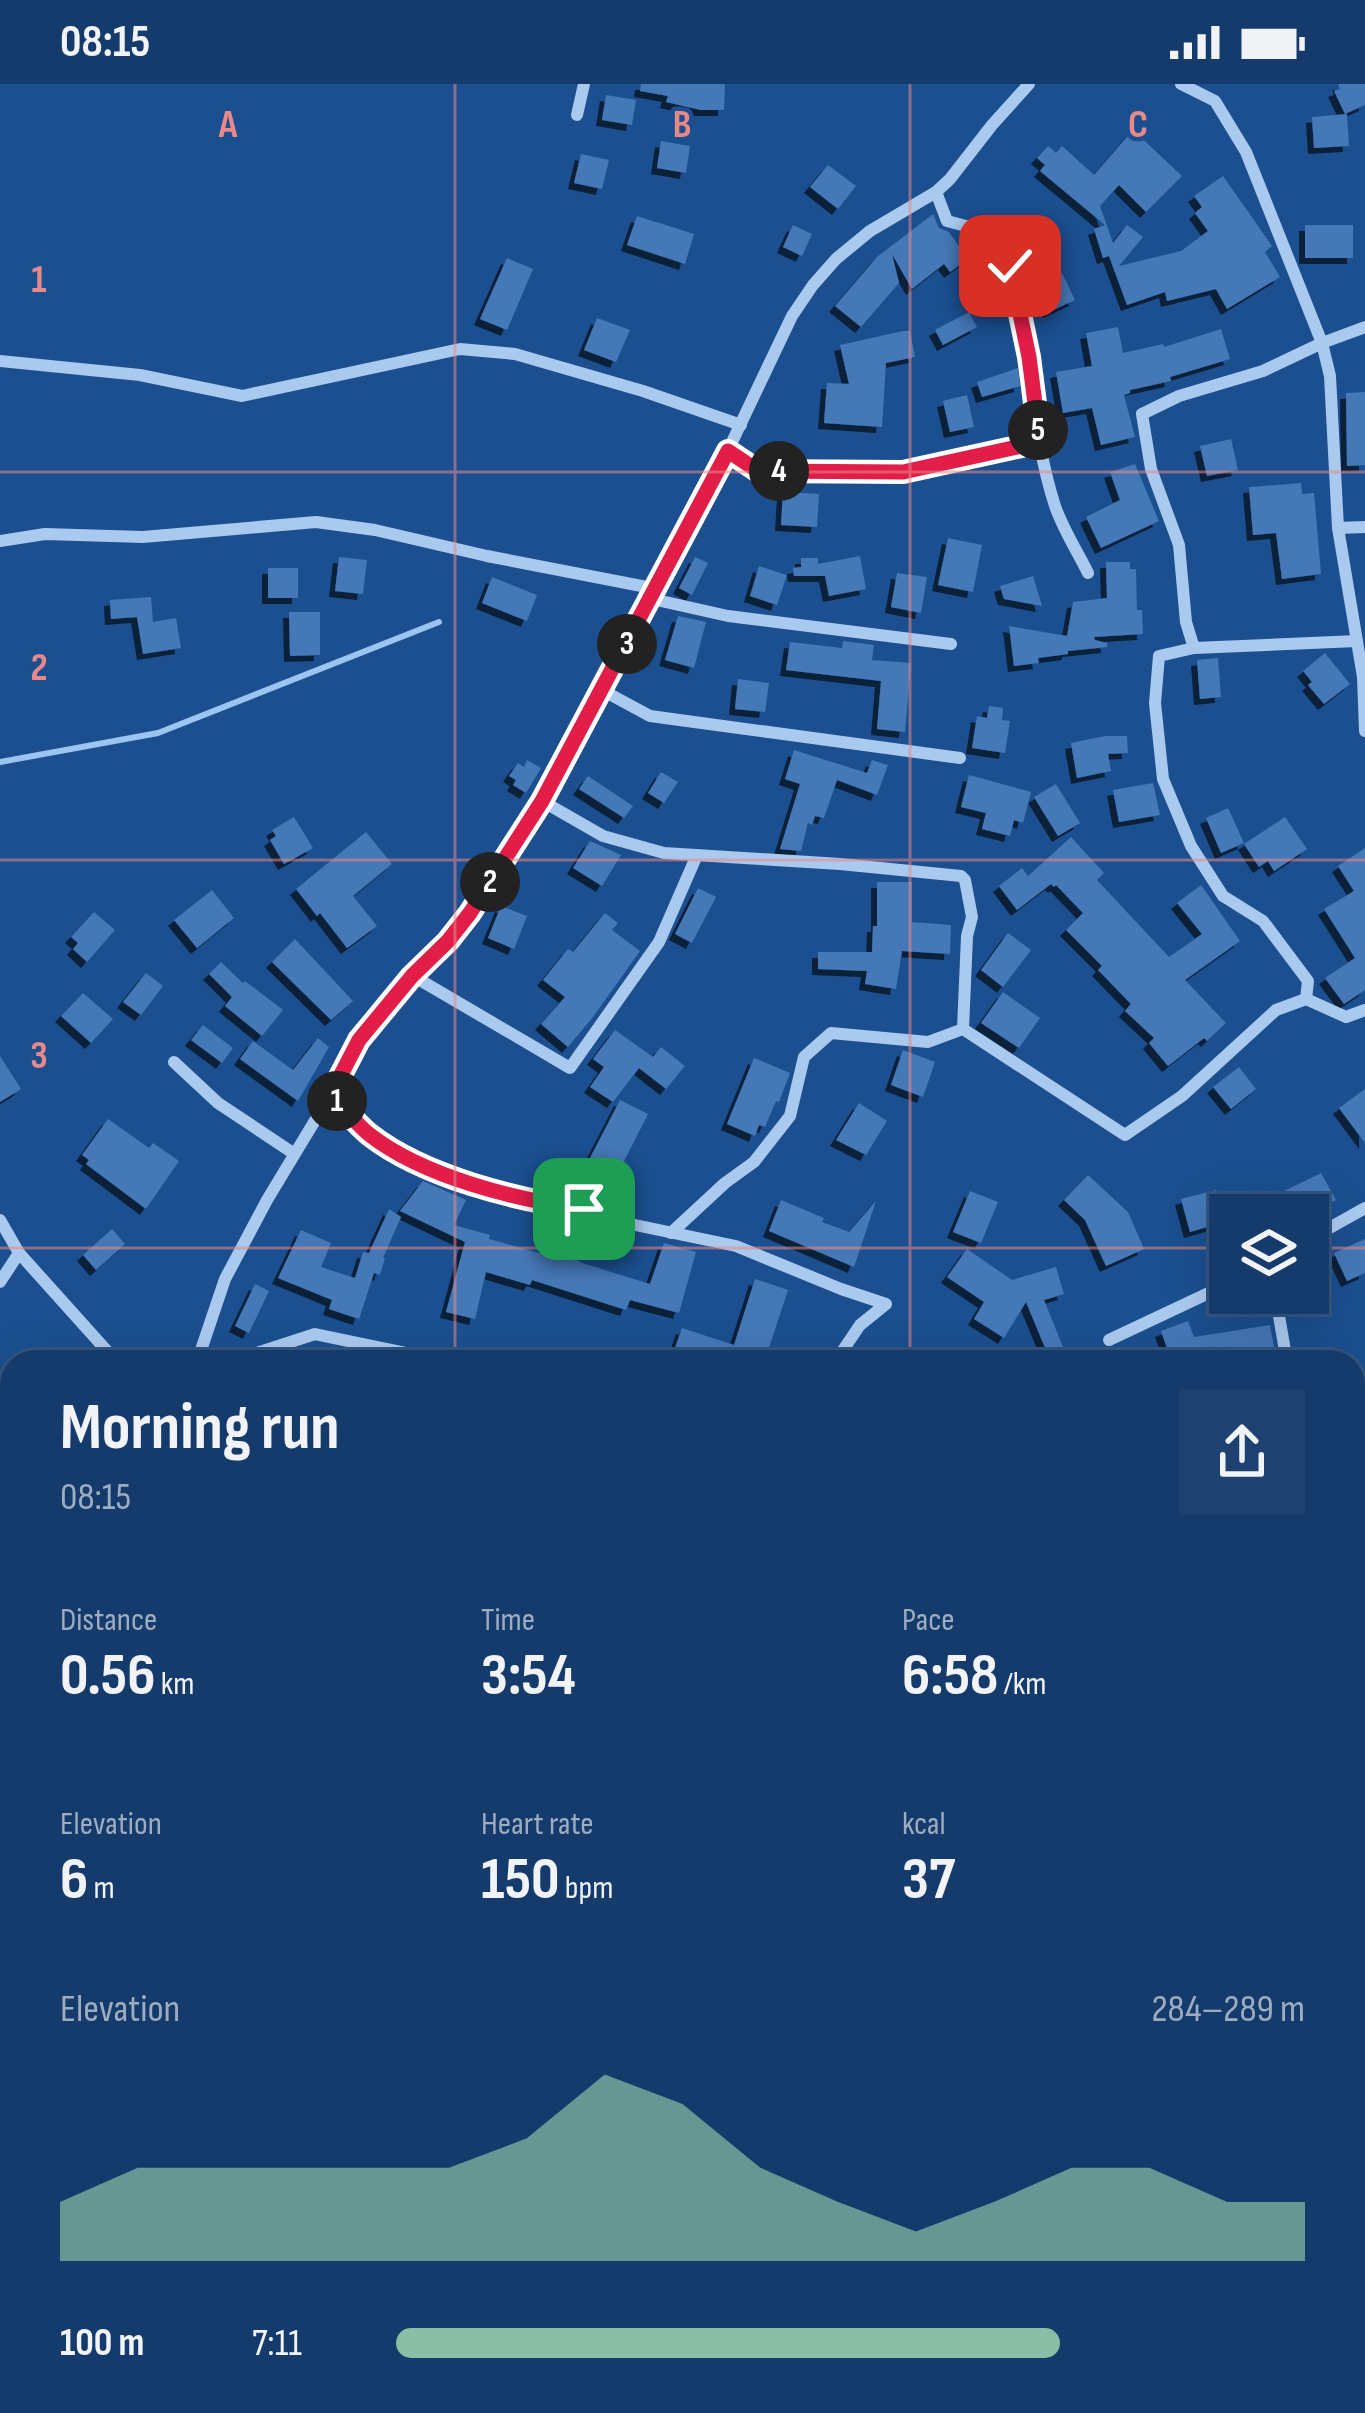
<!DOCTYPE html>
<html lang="en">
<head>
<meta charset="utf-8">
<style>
	body { margin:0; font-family:"Sofia Sans Condensed",sans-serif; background:#1d4271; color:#f1f3f6; height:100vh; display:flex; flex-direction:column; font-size:45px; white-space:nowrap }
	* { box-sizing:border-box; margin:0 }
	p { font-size:39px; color:#9dadc1 }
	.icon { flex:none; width:66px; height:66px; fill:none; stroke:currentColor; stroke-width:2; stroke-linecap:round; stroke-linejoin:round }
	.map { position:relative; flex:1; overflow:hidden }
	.details { position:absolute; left:0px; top:1266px; width:1365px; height:1065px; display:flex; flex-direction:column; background:#143b6b; border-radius:36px 36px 0 0; box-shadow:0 12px 48px #0002,0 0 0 3px #33557e }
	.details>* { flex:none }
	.fabs { position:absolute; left:1209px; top:1110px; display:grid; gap:24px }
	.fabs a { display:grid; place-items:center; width:120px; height:120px; border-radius:0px; background:#143b6b; box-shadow:0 12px 48px #0002,0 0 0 3px #33557e; font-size:60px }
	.pin { position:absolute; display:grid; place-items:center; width:102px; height:102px; color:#fff; margin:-51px; border-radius:24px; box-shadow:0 6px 18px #0006 }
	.km { position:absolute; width:60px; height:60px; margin:-30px; border-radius:50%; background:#222; color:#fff; font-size:33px; line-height:60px; text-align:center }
	.round { display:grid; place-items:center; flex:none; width:126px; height:126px; border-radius:0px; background:#1d4271 }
	.headline { display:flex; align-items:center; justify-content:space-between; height:204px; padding:0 60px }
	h1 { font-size:66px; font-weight:700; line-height:90px }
	.figures { display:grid; grid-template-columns:repeat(3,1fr); gap:18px; height:204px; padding:12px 60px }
	.figures div { display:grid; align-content:center }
	.figures b { font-size:60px; font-weight:700 }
	.figures small { font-size:33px; font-weight:400 }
	.figures p { font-size:33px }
	.chart { height:336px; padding:24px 60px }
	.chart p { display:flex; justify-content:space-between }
	.chart svg { width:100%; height:216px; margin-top:12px; fill:#8abfa5; opacity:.7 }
	ul { padding:0 60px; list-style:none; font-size:39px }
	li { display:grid; grid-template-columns:192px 144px 1fr; align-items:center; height:90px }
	li i { height:30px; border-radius:15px; background:#8abfa5 }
	.status { display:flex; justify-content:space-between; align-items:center; height:84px; padding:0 60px; background:#143b6b; direction:ltr }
	.status svg { height:33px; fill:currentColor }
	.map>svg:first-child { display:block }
</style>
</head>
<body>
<div class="status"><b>08:15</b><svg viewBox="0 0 49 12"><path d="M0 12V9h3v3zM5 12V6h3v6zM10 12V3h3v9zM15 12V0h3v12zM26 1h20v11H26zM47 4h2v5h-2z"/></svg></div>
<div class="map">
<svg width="1365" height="2329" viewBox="0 0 1365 2329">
	<defs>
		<filter id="shadow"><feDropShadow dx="-6" dy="6" stdDeviation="0" flood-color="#0009"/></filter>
	</defs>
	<rect width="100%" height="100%" fill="#1b4f8f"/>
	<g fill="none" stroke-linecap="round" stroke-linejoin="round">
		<polyline stroke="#9cc4f0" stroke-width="6" points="0,678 158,649 439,538"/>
	</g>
	<g fill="#4478b7" filter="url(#shadow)">
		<polygon points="641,0 725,0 724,26 701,26 666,18 668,12 640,7"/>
		<polygon points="1338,0 1365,0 1365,21 1345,30 1334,7 1340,5"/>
		<polygon points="606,11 636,16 632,41 602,36"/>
		<polygon points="1347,30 1349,62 1314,64 1312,33"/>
		<polygon points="1133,46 1182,92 1146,128 1119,101 1100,122 1113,159 1127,141 1143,153 1119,182 1181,167 1208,147 1195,129 1202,123 1194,112 1223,92 1272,162 1265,168 1280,193 1227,225 1216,205 1167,217 1165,208 1127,221 1109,172 1103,174 1094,145 1105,141 1040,87 1045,81 1037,74 1048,62 1056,69 1062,62 1094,91"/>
		<polygon points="661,57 690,62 686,89 657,84"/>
		<polygon points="581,70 609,76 602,105 574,99"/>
		<polygon points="828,81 856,102 838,125 810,103"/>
		<polygon points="933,130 939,144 949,148 968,175 950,188 944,180 912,205 892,170 899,199 861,243 835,222 877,173"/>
		<polygon points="637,132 694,150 685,180 627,161"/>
		<polygon points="793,141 812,150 802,172 783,163"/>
		<rect x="1305" y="141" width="48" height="33"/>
		<polygon points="507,174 533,185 507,246 480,235"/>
		<polygon points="1062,189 1075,216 1049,228 1036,201"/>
		<polygon points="969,228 977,243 943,261 935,246"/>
		<polygon points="597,234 630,246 616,278 584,266"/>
		<polygon points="1118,243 1123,269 1163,260 1164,263 1221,245 1230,275 1170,293 1171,297 1130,306 1130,309 1124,311 1135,353 1101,361 1092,324 1063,329 1056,288 1092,282 1086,249"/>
		<polygon points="903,247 910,247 915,273 886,279 882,343 824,339 827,299 849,300 840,261"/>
		<polygon points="1018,284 1020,302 982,313 977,298"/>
		<polygon points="1365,308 1365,381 1347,382 1346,309"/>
		<polygon points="967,311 974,343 950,348 943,317"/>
		<polygon points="1231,355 1238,386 1207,392 1200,362"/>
		<polygon points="1135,380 1159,437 1101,464 1086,433 1120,416 1110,388"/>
		<polygon points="1301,399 1302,410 1314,409 1321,490 1282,495 1276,449 1253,451 1249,403"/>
		<polygon points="783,408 819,410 817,443 781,441"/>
		<polygon points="948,454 982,461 973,508 938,501"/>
		<polygon points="860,472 866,505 829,512 825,492 794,492 793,484 801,483 801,474 818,474 818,480"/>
		<polygon points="339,473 367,476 363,510 335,507"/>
		<polygon points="695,473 708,479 692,511 679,504"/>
		<polygon points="1106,478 1130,478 1130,485 1136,485 1137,526 1142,526 1143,550 1094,553 1095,556 1107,559 1107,563 1068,567 1068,570 1038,574 1039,579 1014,582 1009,542 1067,552 1073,518 1107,514"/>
		<polygon points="759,482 787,491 777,521 750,512"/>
		<rect x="268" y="484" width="30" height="30"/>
		<polygon points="897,489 927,493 921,529 891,523"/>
		<polygon points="1033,492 1042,522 1004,515 1000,502"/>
		<polygon points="492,493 537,511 527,537 482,519"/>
		<polygon points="151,513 153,538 176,534 181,564 143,570 137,533 111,535 110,516"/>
		<polygon points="289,528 320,528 320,571 290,572"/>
		<polygon points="678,532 706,538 694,584 665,576"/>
		<polygon points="843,557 874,561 872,576 911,579 905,648 877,645 881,597 786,586 790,558 842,564"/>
		<polygon points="1325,569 1350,600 1324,620 1308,601 1312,598 1303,587"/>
		<polygon points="1218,574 1221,613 1200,615 1197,576"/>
		<polygon points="738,595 769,599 765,628 735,625"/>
		<polygon points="989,622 1003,624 1002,636 1010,637 1005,669 972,664 977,632 987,634"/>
		<polygon points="1105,652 1127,652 1128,669 1108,670 1111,687 1077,694 1071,659"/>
		<polygon points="794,666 867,689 872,676 888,681 877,711 837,696 824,734 815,732 812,741 808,739 801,767 780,765 800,700 785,695"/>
		<polygon points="527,676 541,684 526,709 513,701 516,696 509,692 518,679 524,683"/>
		<polygon points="661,688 678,698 664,719 648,709"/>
		<polygon points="969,691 1031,708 1023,739 1014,736 1010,752 982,745 986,729 961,723"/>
		<polygon points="588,692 633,722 624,734 579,705"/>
		<polygon points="1153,699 1160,731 1119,738 1113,706"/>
		<polygon points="1056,700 1080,739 1058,752 1034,713"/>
		<polygon points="1228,724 1244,759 1221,769 1206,734"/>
		<polygon points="294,733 313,764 284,780 270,756 276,752 272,746"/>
		<polygon points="1285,733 1307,765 1274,787 1268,777 1259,783 1244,760"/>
		<polygon points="366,748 392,780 353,812 377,842 347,864 320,829 317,832 296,805"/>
		<polygon points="1071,753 1104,789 1097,796 1169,873 1202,850 1177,819 1201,801 1240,857 1185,896 1226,939 1207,957 1204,954 1168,982 1149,959 1154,954 1125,927 1131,920 1098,886 1102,882 1066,846 1083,829 1056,801 1054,803 1051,800 1017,826 999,802 1022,784 1028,792"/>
		<polygon points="590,757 621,771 602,802 573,784"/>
		<polygon points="1365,764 1365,906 1344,920 1325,894 1355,874 1324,825 1354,807 1338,782"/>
		<polygon points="877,798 912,798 912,838 951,841 950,870 902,867 896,905 865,900 867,887 818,885 818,868 872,868 873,842 877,842"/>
		<polygon points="698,804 716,813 692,859 675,850"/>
		<polygon points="212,806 234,834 197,864 174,836"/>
		<polygon points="501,822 527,832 514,865 488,854"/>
		<polygon points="94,828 115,846 87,878 73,865 78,859 71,853"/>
		<polygon points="605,829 618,839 612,846 640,867 593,933 568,963 541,940 565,913 543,896 568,865 573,868"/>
		<polygon points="1008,849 1031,866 1003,903 981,886"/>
		<polygon points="295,855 353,917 331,936 272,878"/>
		<polygon points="221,878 243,899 245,897 283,926 262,952 225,922 232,913 209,890"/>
		<polygon points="146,889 163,902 141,931 123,918"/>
		<polygon points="1003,908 1040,934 1019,964 981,939"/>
		<polygon points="83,909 113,935 91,959 61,932"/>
		<polygon points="203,941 233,964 222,979 191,956"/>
		<polygon points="615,946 653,973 661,963 685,982 666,1005 639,984 613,1018 590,1003 604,983 593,975"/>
		<polygon points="318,954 329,963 298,1017 240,975 253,957 293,986"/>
		<polygon points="903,966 935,978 923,1013 891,1001"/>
		<polygon points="0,972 21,1005 0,1018"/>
		<polygon points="754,974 790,989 779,1018 776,1017 765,1043 759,1041 755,1052 727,1040"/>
		<polygon points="1239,983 1256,1005 1231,1025 1213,1003"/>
		<polygon points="1365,1005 1365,1059 1339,1024"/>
		<polygon points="620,1016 648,1030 618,1089 590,1074"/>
		<polygon points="859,1019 887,1037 866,1071 836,1056"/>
		<polygon points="108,1035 149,1064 153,1059 179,1077 146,1125 86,1080 89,1076 82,1071"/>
		<polygon points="1321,1089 1336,1116 1308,1131 1235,1131"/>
		<polygon points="1088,1091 1128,1128 1144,1165 1106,1182 1085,1136 1064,1116"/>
		<polygon points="423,1097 466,1116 454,1141 490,1151 489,1155 550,1172 551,1166 556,1168 559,1161 576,1167 574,1174 582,1179 650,1200 664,1159 696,1168 679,1229 630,1216 626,1226 532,1196 530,1201 486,1188 475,1235 446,1228 465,1158 400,1127"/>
		<polygon points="1216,1106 1225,1138 1190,1148 1181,1115"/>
		<polygon points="970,1107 998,1118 981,1159 953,1148"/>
		<polygon points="781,1116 824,1134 822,1138 849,1148 876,1117 854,1183 769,1147"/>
		<polygon points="389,1125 401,1133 383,1174 385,1174 380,1191 374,1189 359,1235 329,1225 332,1216 278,1194 301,1146 331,1159 321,1183 355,1194 363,1168 369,1169"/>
		<polygon points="112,1145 125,1160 96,1186 83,1171"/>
		<polygon points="1365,1155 1365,1189 1347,1197 1334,1169"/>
		<polygon points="967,1165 1012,1196 1056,1183 1064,1210 1044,1216 1067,1273 1051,1278 1026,1218 1004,1254 974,1235 984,1218 947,1193"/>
		<polygon points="755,1195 788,1206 768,1267 759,1264 755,1278 670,1278 682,1244 734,1261"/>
		<polygon points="255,1200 269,1207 249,1249 235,1242"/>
		<polygon points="1188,1237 1194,1253 1270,1241 1275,1269 1219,1278 1172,1278 1161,1247"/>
	</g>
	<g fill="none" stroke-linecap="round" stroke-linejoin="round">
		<g stroke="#a9c9ee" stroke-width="12">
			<polyline points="1181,0 1215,17 1246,68 1322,259 1330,292 1338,444 1363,593 1365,647"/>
			<polyline points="577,31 584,0"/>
			<path d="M936,108L947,137L996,150C1033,239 1026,333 1055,422C1063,445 1077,467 1088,489"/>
			<polyline points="0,277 140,291 242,312 460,265 515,270 643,307 741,341"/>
			<polyline points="728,367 758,387 903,388 1040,358"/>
			<polyline points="1338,444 1365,443"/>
			<polyline points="0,457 45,450 143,453 316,438 375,446 487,472 657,505"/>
			<polyline points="652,515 728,532 951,560"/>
			<polyline points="1357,557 1194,564 1186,538 1179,461 1151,385 1142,330 1179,312 1263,287 1322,259 1365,243"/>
			<polyline points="1194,564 1159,572 1155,619 1163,695 1191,762 1223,812 1263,837 1308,897 1306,915"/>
			<polyline points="600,605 650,632 960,674"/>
			<polyline points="542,717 603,752 664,769 840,780 961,792 965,796 972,833 967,852 963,945 1125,1051 1182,1012 1276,926 1306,915 1346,933 1365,926"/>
			<polyline points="413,892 570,984 659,858 697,771"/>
			<polyline points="174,978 218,1019 293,1069"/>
			<polyline points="331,1010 370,1051 410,1074 454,1094 500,1108 584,1125 635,1141 736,1162 841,1205 886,1220 860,1241 835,1278"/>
			<polyline points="0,1136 19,1169 107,1267 124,1278"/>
			<polyline points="671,1149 725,1099 754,1078 790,1032 804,973 831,949 928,958 963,945"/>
			<polyline points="1308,1156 1365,1124"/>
			<polyline points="0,1198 19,1169"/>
			<polyline points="1272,1209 1276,1215 1287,1278"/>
			<polyline points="1109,1256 1230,1199"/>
			<polyline points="197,1278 225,1195 267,1116 331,1010 359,956 470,829 542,717 713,398 792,232 813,201 836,175 870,147 936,108 950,95 992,41 1029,0"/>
			<polyline points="229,1278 315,1250 450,1278"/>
			<polyline points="1353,1416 1365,1435"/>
			<polyline points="1353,1493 1365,1485"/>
			<polyline points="1353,1521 1358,1537 1365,1546"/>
			<polyline points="0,1564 12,1561"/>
			<polyline points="1353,1772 1365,1760"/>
			<polyline points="0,1873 12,1872"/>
			<polyline points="1353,1930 1365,1939"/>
			<polyline points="0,2052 12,2050"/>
			<polyline points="1353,2188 1365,2196"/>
			<polyline points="0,2289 12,2286"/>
			<polyline points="22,2319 23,2329"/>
			<polyline points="275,2319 282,2329"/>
			<polyline points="750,2319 751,2329"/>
		</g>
	</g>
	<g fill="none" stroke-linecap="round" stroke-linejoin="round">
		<g stroke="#fff" stroke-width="24">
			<path id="route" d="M584,1125C517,1116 424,1093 370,1051C356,1040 343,1023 331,1010L359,956L412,892L448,857L470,829L542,717L728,367L758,387L903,388L1040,358L1029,273L1010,182"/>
		</g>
		<use href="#route" stroke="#e11d48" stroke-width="15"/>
	</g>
	<path fill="none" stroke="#e88989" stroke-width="3" stroke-opacity="0.55" d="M455,0V1278M910,0V1278M0,388H1365M0,776H1365M0,1164H1230M1308,1164H1365M0,1553H12M1353,1553H1365M0,1941H12M1353,1941H1365M455,2319V2329M910,2319V2329"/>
	<g font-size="39" text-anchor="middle" font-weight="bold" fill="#e88989" stroke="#1b4f8f" stroke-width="9" stroke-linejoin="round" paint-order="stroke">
		<text x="228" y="53">A</text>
		<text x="682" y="53">B</text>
		<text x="1138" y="53">C</text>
		<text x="39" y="208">1</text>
		<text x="39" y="596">2</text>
		<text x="39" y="984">3</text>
	</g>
</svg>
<div class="fabs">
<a><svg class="icon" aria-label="layers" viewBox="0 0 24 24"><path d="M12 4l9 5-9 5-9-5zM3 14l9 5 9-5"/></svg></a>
</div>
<div class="pin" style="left:584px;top:1125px;background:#1e9e55"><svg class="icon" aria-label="arrive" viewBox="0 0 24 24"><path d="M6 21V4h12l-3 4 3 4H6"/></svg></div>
<div class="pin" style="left:1010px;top:182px;background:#d93025"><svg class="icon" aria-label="check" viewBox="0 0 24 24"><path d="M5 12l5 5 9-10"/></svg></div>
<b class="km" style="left:337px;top:1017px">1</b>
<b class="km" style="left:490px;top:798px">2</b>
<b class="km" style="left:627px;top:560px">3</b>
<b class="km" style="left:779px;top:387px">4</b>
<b class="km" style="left:1038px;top:346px">5</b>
<section class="details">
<div class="headline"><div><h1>Morning run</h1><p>08:15</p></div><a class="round"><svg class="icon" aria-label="share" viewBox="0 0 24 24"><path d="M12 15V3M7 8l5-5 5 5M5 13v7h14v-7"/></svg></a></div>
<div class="figures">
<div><p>Distance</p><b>0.56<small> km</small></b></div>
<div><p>Time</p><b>3:54</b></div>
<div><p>Pace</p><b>6:58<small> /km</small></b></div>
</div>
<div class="figures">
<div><p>Elevation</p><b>6<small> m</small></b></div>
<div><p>Heart rate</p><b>150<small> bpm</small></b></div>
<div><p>kcal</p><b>37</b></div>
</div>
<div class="chart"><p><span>Elevation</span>284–289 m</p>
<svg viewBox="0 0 160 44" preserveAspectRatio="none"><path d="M0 44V32L10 25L20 25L30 25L40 25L50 25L60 19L70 6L80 12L90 25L100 32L110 38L120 32L130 25L140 25L150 32L160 32V44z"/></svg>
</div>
<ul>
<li><b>100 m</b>7:11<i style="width:73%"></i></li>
</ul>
</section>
</div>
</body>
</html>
